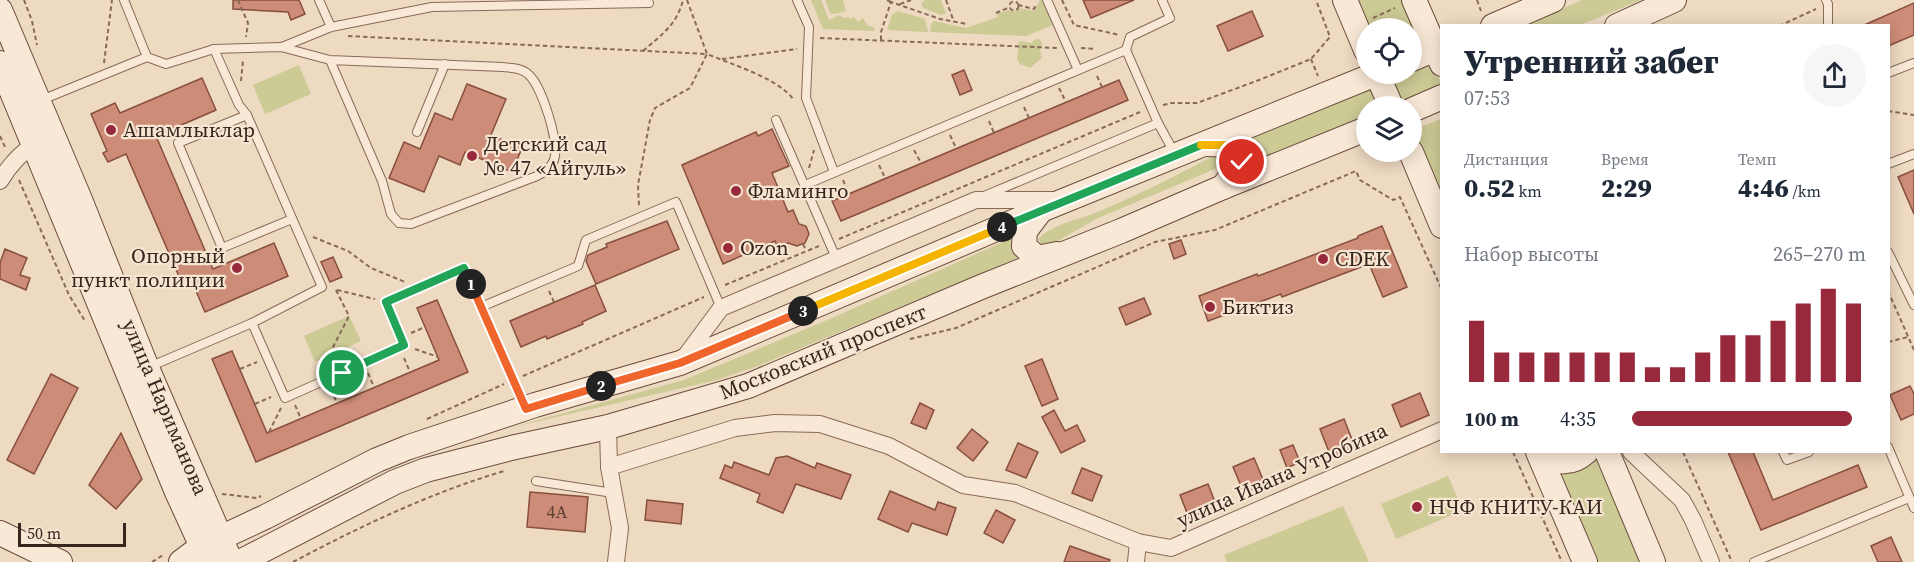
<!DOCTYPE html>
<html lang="ru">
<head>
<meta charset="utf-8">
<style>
	body { margin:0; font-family:"Source Serif 4",serif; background:#f6f6f7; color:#1f2937; height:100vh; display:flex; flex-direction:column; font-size:22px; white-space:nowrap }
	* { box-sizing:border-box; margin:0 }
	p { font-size:20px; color:#747a83 }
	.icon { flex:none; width:33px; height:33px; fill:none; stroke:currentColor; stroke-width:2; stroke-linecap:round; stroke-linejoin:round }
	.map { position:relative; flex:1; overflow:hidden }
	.sheet { position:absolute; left:1440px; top:24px; width:450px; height:429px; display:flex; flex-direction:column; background:#fff; border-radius:0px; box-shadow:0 3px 15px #0003 }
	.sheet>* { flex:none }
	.buttons { position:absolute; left:1356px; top:18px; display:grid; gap:12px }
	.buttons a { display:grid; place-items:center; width:66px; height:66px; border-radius:50%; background:#fff; box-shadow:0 3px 15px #0003; font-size:30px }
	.scale { position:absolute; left:18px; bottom:15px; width:108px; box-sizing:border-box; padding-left:6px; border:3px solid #38251d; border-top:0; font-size:16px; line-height:21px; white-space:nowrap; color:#38251d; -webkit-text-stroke:4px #f6e5d1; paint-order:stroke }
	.pin { position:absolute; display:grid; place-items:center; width:51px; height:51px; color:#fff; margin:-26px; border:3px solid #fff; border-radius:50%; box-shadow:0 2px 6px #0007 }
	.km { position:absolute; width:30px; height:30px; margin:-15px; border-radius:50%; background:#222; color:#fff; font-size:16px; line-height:30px; text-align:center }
	.round { display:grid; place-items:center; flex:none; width:63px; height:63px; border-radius:32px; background:#f6f6f7 }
	.head { display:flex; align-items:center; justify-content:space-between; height:102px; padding:0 24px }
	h1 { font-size:33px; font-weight:800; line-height:45px }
	.figures { display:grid; grid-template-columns:repeat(3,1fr); gap:9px; height:102px; padding:6px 24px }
	.figures div { display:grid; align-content:center }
	.figures b { font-size:26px; font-weight:800 }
	.figures small { font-size:16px; font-weight:400 }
	.figures p { font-size:16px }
	.chart { height:168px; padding:12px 24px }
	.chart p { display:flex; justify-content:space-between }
	.chart svg { width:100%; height:108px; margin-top:6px; stroke:#98283c; stroke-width:6 }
	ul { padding:0 24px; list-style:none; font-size:20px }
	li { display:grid; grid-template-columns:96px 72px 1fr; align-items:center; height:45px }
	li i { height:15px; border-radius:8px; background:#98283c }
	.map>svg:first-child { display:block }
</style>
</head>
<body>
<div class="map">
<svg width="1914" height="562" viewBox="0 0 1914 562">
	<rect width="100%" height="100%" fill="#eed9c1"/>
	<g fill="#ccca95">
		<polygon points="811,0 821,0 829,20 839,15 844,18 848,17 851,19 854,17 858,22 863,18 867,25 874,28 875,31 823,29"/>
		<polygon points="825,0 843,0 846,11 835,14 830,13"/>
		<polygon points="925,0 941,0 946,13 941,15 923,8 921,4"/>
		<polygon points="1040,0 1043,0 1053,25 1026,36 930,32 931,24 934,21 966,28 998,17 997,14 1009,10 1014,12 1019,8 1034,11"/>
		<polygon points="1353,0 1404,0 1419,36 1412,39 1412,28 1366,28"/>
		<polygon points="1582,0 1641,0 1580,25 1522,26"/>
		<polygon points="898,11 925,19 928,32 887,30 892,15"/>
		<polygon points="1039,39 1042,43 1040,50 1042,58 1030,68 1020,64 1017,59 1019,41 1032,43 1034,40"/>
		<polygon points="1433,62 1441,85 1398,103 1389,80 1405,74 1412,74 1412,71"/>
		<polygon points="299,65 311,94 265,114 253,85"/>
		<polygon points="1373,86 1382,106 1366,106 1366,116 1249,165 1239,141"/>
		<polygon points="1441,119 1441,213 1412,143 1412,130"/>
		<path d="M1220,152L1229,155L1230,159L1227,164L1098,218L1049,246L1043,247L1038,239C1054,223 1080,220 1100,211C1142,193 1181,174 1220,152Z"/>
		<polygon points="1012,238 1012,247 1018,258 758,366 717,380 513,427 684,380 832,318"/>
		<polygon points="349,316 361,341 315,362 304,336"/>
		<polygon points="1594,453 1645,562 1593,562 1554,468"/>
		<polygon points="1448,476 1463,510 1396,539 1381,504"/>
		<polygon points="1343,506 1369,562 1227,562 1224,555"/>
	</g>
	<g fill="#cd8c77" stroke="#874f3e" stroke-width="1.5">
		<polygon points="233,0 299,0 305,14 291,20 288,12 233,9"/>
		<polygon points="1083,0 1134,0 1091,18"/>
		<polygon points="1914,3 1914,35 1888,46 1888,26 1862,26"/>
		<polygon points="1252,11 1263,36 1228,51 1217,26"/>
		<polygon points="964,70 972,90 960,95 952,75"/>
		<polygon points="202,78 216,110 156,136 213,269 274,243 288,276 205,312 190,277 181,281 126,154 108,162 103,153 107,151 91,114 115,103 120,113"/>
		<polygon points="1119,80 1128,100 841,221 832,201"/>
		<polygon points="467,84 506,99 491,135 522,148 512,172 465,152 460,165 439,156 424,192 389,178 404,142 420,149 435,113 452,120"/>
		<polygon points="772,129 789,166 772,173 788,212 793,210 799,224 806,226 809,234 805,243 797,246 788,243 778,248 775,241 723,264 682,165 756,132 758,136"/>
		<polygon points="1914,170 1914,214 1898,177"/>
		<polygon points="667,221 679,249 596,284 586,261 588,255 607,247 606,244"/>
		<polygon points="1382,226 1407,287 1383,297 1369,264 1282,297 1281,294 1208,321 1199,296 1257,274 1258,276 1358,238 1358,236"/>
		<polygon points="1181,240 1186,254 1174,259 1169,244"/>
		<polygon points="5,249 27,258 20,275 30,278 26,290 0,279 0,263"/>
		<polygon points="333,257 342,277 330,282 321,262"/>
		<polygon points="595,285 606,311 582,322 583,324 547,339 546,336 521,347 510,321"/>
		<polygon points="1144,298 1151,314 1126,325 1119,308"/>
		<polygon points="437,300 468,372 256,462 212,359 232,351 267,433 439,360 417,308"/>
		<polygon points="1042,359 1058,399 1042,406 1025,366"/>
		<polygon points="51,374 78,388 34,474 7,460"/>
		<polygon points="1910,386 1914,394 1914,414 1901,420 1890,395"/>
		<polygon points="1420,393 1429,415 1401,427 1392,405"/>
		<polygon points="920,403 934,410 926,429 911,423"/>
		<polygon points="1054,410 1065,431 1077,425 1085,441 1061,453 1042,417"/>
		<polygon points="1344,419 1355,447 1331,457 1320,429"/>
		<polygon points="972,429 988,442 973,461 957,448"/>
		<polygon points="121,433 142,479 116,509 89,485"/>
		<polygon points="1018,443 1038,452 1026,478 1006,470"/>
		<polygon points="1293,445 1300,462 1287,468 1280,450"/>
		<polygon points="1728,452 1753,452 1773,500 1858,465 1867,487 1761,530"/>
		<polygon points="787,456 815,468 817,463 851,475 841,499 796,484 783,513 757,502 760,494 720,478 725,465 732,468 734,462 769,475 776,458"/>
		<polygon points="1254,458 1265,484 1244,493 1233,467"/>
		<polygon points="1082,468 1102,476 1092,501 1072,493"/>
		<polygon points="1208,484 1217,507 1189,518 1180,495"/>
		<polygon points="890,491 935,510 938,502 956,508 947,535 912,523 908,532 878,519"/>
		<polygon points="530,492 588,497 585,532 527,527"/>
		<polygon points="647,500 683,504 681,524 645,520"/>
		<polygon points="996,510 1015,520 1003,543 984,533"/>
		<polygon points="1891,537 1902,562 1878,562 1871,546"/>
		<polygon points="1070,546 1110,560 1109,562 1064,562"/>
	</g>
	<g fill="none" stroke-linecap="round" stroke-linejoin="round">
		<g stroke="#886a59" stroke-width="10">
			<g id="lane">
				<polyline points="124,0 147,57"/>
				<polyline points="319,0 331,27"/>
				<polyline points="797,0 809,27 806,98 834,172"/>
				<polyline points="1047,0 1078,70"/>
				<polyline points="1826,0 1828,4 1828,26"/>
				<polyline points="282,47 331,27 432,7 649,3"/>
				<polyline points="214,49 239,105 247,115 322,287 252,323"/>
				<polyline points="1888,73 1914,63"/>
				<path d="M39,101L147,57L166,64L214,49L281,47L330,60L503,67C512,68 522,68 529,75C542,87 560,143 554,160C551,168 545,172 537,176L411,224L399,223L391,214L382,181L330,60"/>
				<polyline points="247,115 178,143 222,248 292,219"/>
				<polyline points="776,120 836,258"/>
				<polyline points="1158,123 1175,154"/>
				<polyline points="417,132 445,64"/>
				<polyline points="1888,164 1914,154"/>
				<polyline points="805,185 1126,50"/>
				<polyline points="984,196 1158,123 1126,50 1130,37 1170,18 1162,0"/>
				<polyline points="1888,252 1914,305"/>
				<polyline points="481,307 578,266 586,240 676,202 721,308"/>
				<polyline points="149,367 252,323 285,398 404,345 386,302 464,269 524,406"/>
				<polyline points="1888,447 1914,508"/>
				<polyline points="1783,452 1787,460 1809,452"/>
				<polyline points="536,481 613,493"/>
				<polyline points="1754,562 1909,498"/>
			</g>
		</g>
		<g stroke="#886a59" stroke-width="18">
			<g id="street">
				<path d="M0,181C9,166 19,154 34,145"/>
				<polyline points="681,362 721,308 976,200 1053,200"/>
				<polyline points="608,427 609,467 620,528 616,562"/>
				<polyline points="1631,452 1682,500 1693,520 1711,562"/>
				<polyline points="609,467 735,428 775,423 820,424 889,446 963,485 1015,493 1138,542 1171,548 1442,430"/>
				<polyline points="1136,562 1138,542"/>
			</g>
		</g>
		<g stroke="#6a4b3c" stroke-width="26">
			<g id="secondary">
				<polyline points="1345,0 1366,50"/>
				<polyline points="1414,0 1442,64"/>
				<polyline points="0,10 81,202 147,368 227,553"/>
				<polyline points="1493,26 1553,0"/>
				<polyline points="1617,26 1674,0"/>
				<polyline points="1412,59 1442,46"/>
				<polyline points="0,63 177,492 209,562"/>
				<polyline points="1377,74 1391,106"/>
				<polyline points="1412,110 1442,97"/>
				<polyline points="1207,144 1233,145 1243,153 1242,162 1223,187"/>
				<polyline points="1411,152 1442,226"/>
				<polyline points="1041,210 1025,231 1024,246 1037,258 1057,254"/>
				<polyline points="1538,452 1585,562"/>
				<path d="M1543,452C1556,465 1573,464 1586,452"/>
				<polyline points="1607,452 1653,562"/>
				<polyline points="0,533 60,562"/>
				<polyline points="181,562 201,547 265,517 377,460 409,447 535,405 680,363 1041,210 1376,74"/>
				<polyline points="240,562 395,482 426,470 511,448 608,427 748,386 981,287 1121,231 1223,187 1366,129"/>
			</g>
		</g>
		<g stroke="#886a59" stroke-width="2" stroke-dasharray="4.5 3" stroke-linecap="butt">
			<polyline points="24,0 32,21 37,45"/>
			<polyline points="238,0 248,23 246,37"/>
			<path d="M687,0L707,54C733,65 778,78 794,100"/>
			<polyline points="887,0 891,2 892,0"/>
			<polyline points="946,0 954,22"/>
			<polyline points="1062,0 1074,25 1120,35"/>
			<polyline points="1477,0 1481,11"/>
			<circle cx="1014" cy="6" r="4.5"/>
			<polyline points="900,4 911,0"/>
			<polyline points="1018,5 1034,9 1036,5"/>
			<polyline points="996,13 1010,7"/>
			<polyline points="1373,18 1395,8"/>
			<polyline points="1779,26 1816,9"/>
			<polyline points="348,36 707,54 690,88 655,108 650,120 638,185 639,206"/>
			<polyline points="820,38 1057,48"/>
			<polyline points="881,40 881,32 891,2 940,19 967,24"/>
			<polyline points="1081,48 1096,49"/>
			<path d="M643,51C661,35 677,25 683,0"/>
			<polyline points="722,59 797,49"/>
			<polyline points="1311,59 1318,76"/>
			<polyline points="104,63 112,0"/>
			<polyline points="1097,76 1102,87"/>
			<polyline points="241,81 243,60"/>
			<polyline points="1059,88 1066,102"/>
			<polyline points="1163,105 1171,103 1197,103 1259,80 1311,59 1330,37 1316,0"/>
			<polyline points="1024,107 1029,118"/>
			<polyline points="1888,111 1914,115"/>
			<polyline points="989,121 994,133"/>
			<polyline points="950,135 956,148"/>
			<polyline points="0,136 5,147"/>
			<polyline points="914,150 921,163"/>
			<polyline points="879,165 885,178"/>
			<polyline points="809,168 814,150"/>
			<polyline points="19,180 69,295 85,321"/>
			<polyline points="843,180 849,194"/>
			<polyline points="313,237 348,251 371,268 405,282"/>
			<polyline points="839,239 1140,112"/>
			<polyline points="803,244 806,250"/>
			<polyline points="725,285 819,246"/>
			<polyline points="336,290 349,316 332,349 338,362"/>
			<polyline points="337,290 375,299"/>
			<polyline points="549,291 554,302"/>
			<polyline points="1888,291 1914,350"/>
			<polyline points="411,333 425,327"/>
			<polyline points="910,339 956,328 1155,242 1215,230 1356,171 1360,180 1393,200 1400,197 1442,290"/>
			<polyline points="1888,342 1908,337"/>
			<polyline points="415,349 438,357"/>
			<polyline points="404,358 410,372"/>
			<polyline points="240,369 257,362"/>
			<polyline points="368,373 374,387"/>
			<polyline points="523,376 704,297"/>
			<polyline points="331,389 337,403"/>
			<polyline points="255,404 271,397"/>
			<polyline points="295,405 301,419"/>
			<polyline points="427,419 504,384"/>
			<polyline points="269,432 281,408"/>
			<polyline points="1513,452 1562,562"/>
			<polyline points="1683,452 1732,562"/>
			<polyline points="222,494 257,498 261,496"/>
			<polyline points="152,562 163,555"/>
			<path d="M293,562C361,526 430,493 504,471"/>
		</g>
		<use href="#lane" stroke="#f9e8d5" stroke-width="8"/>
		<use href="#street" stroke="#f9e8d5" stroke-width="16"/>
		<use href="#secondary" stroke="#f9e8d5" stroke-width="24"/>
	</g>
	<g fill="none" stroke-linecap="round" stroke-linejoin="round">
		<g stroke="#fff" stroke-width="12">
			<polyline id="split-1" points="342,373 404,345 386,302 464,268 471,284"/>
		</g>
		<g stroke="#fff" stroke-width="12">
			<polyline id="split-2" points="471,284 526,409 601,386"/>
		</g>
		<g stroke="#fff" stroke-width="12">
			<polyline id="split-3" points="601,386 680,363 803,311"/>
		</g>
		<g stroke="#fff" stroke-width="12">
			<polyline id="split-4" points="803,311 1002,227"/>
		</g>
		<g stroke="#fff" stroke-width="12">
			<polyline id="split-5" points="1002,227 1201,145"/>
		</g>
		<g stroke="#fff" stroke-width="12">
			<polyline id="split-6" points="1201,145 1233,145 1243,153 1242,162"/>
		</g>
		<use href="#split-1" stroke="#22a559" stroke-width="8"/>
		<use href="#split-2" stroke="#f0652b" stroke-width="8"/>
		<use href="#split-3" stroke="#f0652b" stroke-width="8"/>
		<use href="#split-4" stroke="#f5b400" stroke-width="8"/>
		<use href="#split-5" stroke="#22a559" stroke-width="8"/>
		<use href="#split-6" stroke="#f5b400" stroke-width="8"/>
	</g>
	<g fill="#98283c" stroke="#f6e5d1" stroke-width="2">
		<circle cx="111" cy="130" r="6"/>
		<circle cx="472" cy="156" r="6"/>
		<circle cx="736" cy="191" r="6"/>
		<circle cx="728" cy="248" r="6"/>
		<circle cx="1323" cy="259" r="6"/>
		<circle cx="237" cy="268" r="6"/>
		<circle cx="1210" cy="307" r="6"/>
		<circle cx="1417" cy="507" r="6"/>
	</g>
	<g text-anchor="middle" stroke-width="4.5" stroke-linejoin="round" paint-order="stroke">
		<g font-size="18" fill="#5d3f34">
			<text x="557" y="518">4А</text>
		</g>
		<g font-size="21" fill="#38251d" stroke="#f6e5d1" text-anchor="start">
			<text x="123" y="137">Ашамлыклар</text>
			<text x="484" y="151">Детский сад<tspan x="484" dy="24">№ 47 «Айгуль»</tspan></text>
			<text x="748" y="198">Фламинго</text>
			<text x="740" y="255">Ozon</text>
			<text x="225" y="263" text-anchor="end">Опорный<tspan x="225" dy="24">пункт полиции</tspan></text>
			<text x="1335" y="266">CDEK</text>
			<text x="1222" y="314">Биктиз</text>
			<text x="1429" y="514">НЧФ КНИТУ-КАИ</text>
		</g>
		<g font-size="21" fill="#38251d" stroke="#f6e5d1">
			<text transform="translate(823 352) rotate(-22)" y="7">Московский проспект</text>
			<text transform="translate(165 407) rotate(67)" y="7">улица Нариманова</text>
			<text transform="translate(1282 475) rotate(-24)" y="7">улица Ивана Утробина</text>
		</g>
	</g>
</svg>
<div class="buttons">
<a><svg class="icon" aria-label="locate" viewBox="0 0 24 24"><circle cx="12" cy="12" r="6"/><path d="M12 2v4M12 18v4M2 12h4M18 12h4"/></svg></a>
<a><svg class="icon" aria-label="layers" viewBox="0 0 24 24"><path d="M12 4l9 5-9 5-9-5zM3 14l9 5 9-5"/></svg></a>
</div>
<div class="scale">50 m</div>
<div class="pin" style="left:342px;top:373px;background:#1e9e55"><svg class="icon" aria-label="arrive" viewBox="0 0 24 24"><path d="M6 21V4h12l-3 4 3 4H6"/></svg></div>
<div class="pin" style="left:1242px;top:162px;background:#d93025"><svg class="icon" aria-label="check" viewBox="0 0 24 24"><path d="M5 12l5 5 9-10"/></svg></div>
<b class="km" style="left:471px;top:284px">1</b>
<b class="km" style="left:601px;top:386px">2</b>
<b class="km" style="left:803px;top:311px">3</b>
<b class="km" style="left:1002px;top:227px">4</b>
<section class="sheet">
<div class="head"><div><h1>Утренний забег</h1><p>07:53</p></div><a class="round"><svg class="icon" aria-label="share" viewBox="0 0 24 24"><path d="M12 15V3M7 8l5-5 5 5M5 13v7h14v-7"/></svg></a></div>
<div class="figures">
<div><p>Дистанция</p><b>0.52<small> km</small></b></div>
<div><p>Время</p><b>2:29</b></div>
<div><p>Темп</p><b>4:46<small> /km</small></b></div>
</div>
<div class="chart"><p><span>Набор высоты</span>265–270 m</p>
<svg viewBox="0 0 160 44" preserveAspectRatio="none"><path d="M5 44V19M15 44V32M25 44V32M35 44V32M45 44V32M55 44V32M65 44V32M75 44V38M85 44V38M95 44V32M105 44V25M115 44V25M125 44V19M135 44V12M145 44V6M155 44V12"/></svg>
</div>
<ul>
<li><b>100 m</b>4:35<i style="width:94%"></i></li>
</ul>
</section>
</div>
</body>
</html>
